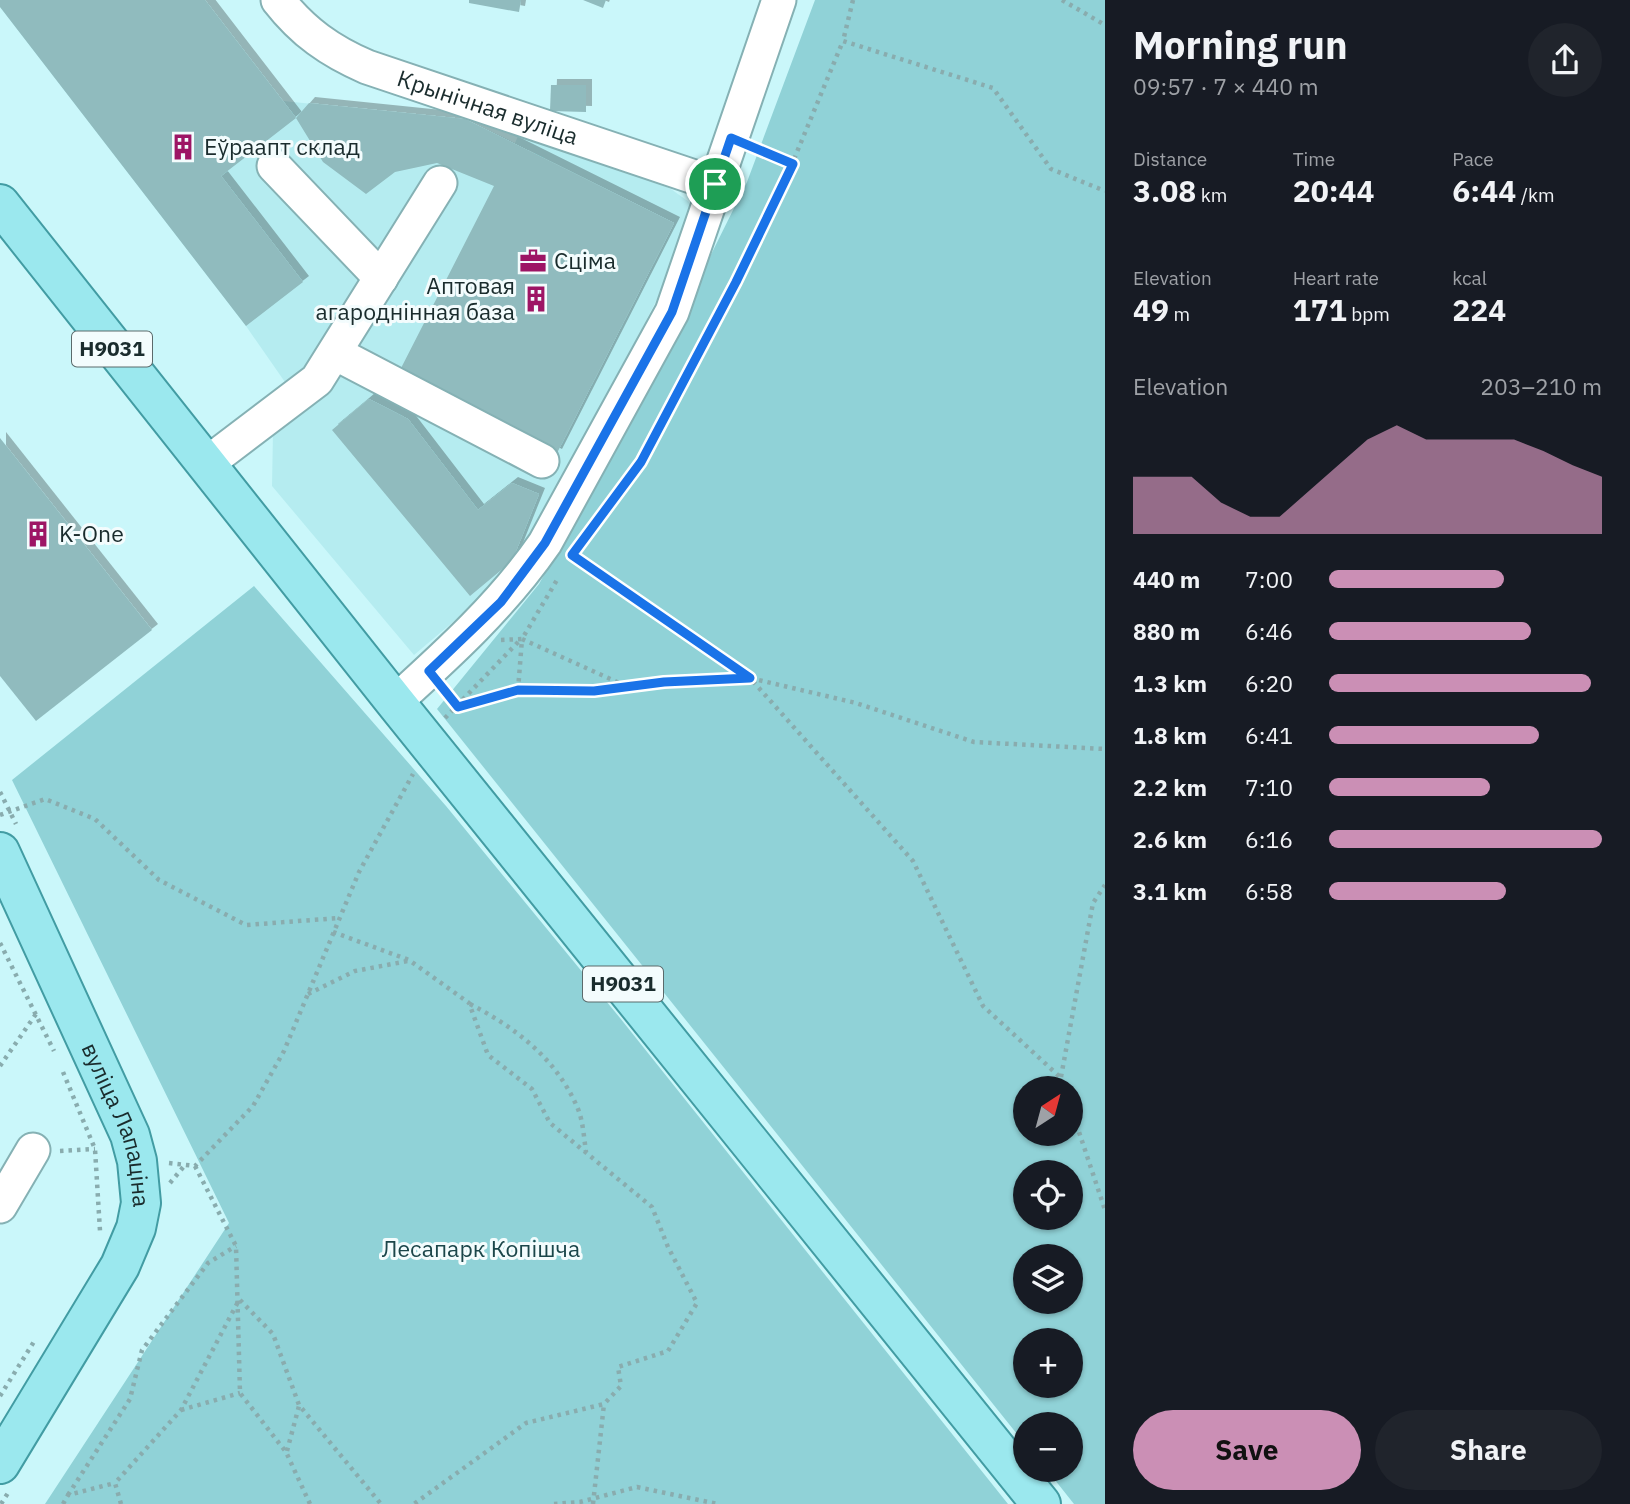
<!DOCTYPE html>
<html lang="en">
<head>
<meta charset="utf-8">
<style>
	body { margin:0; font-family:"IBM Plex Sans",sans-serif; background:#20242c; color:#f1f3f6; height:100vh; display:flex; flex-direction:column; font-size:26px; white-space:nowrap }
	* { box-sizing:border-box; margin:0 }
	p { font-size:23px; color:#9ea1a6 }
	.icon { flex:none; width:38px; height:38px; fill:none; stroke:currentColor; stroke-width:2; stroke-linecap:round; stroke-linejoin:round }
	.map { position:relative; flex:1; overflow:hidden }
	.panel { display:flex; flex-direction:column; background:#171b24; width:525px }
	.panel>* { flex:none }
	.needle { width:46px; rotate:36deg }
	.buttons { position:absolute; left:1013px; top:1076px; display:grid; gap:14px }
	.buttons a { display:grid; place-items:center; width:70px; height:70px; border-radius:50%; background:#171b24; box-shadow:0 2px 5px #0004; font-size:35px }
	.pin { position:absolute; display:grid; place-items:center; width:60px; height:60px; color:#fff; margin:-30px; border:4px solid #fff; border-radius:50%; box-shadow:0 2px 7px #0007 }
	.round { display:grid; place-items:center; flex:none; width:74px; height:74px; border-radius:37px; background:#20242c }
	.head { display:flex; align-items:center; justify-content:space-between; height:119px; padding:0 28px }
	h1 { font-size:38px; font-weight:700; line-height:52px }
	.metrics { display:grid; grid-template-columns:repeat(3,1fr); gap:10px; height:119px; padding:7px 28px }
	.metrics div { display:grid; align-content:center }
	.metrics b { font-size:30px; font-weight:700 }
	.metrics small { font-size:19px; font-weight:400 }
	.metrics p { font-size:19px }
	.chart { height:196px; padding:14px 28px }
	.chart p { display:flex; justify-content:space-between }
	.chart svg { width:100%; height:126px; margin-top:7px; fill:#cb8fb5; opacity:.7 }
	.primary-button { display:flex; gap:14px; margin-top:auto; padding:14px 28px }
	.primary-button a { flex:1; height:80px; border-radius:42px; background:#cb8fb5; color:#111; font-size:28px; font-weight:700; line-height:80px; text-align:center }
	.primary-button a+a { background:#20242c; color:#f1f3f6 }
	ul { padding:0 28px; list-style:none; font-size:23px }
	li { display:grid; grid-template-columns:112px 84px 1fr; align-items:center; height:52px }
	li i { height:18px; border-radius:9px; background:#cb8fb5 }
	main { display:flex; flex:1; min-height:0 }
	.map>svg:first-child { display:block }
</style>
</head>
<body>
<main>
<div class="map">
<svg width="1105" height="1504" viewBox="0 0 1105 1504">
	<defs>
		<filter id="shadow"><feDropShadow dx="6" dy="-6" stdDeviation="0" flood-color="#0004"/></filter>
	</defs>
	<rect width="100%" height="100%" fill="#caf7fa"/>
	<polygon fill="#b5ecf0" points="0,0 205,0 283,101 465,119 515,143 522,127 671,189 689,202 696,222 524,562 414,655 272,486 273,432 303,408 246,326 0,7"/>
	<g fill="#90d2d7" fill-rule="evenodd">
		<path d="M815,0H1105V1504H1074L1047,1470H1071V1424H1026L1025,1444L437,709L539,584L619,440L747,182ZM1026,1088H1071V1134H1026ZM1026,1172H1071V1218H1026ZM1026,1256H1071V1302H1026ZM1026,1340H1071V1386H1026Z"/>
		<polygon points="254,586 446,806 620,1018 1008,1504 45,1504 229,1223 12,780"/>
	</g>
	<g fill="#90bbbe" filter="url(#shadow)">
		<polygon points="0,0 205,0 296,118 221,176 303,282 246,326 0,7"/>
		<polygon points="469,0 521,0 519,12 469,3"/>
		<polygon points="583,0 606,0 603,8"/>
		<polygon points="551,85 586,85 586,112 550,111"/>
		<polygon points="309,103 465,119 674,223 556,455 398,374 494,186 437,163 395,172 366,194 323,162 296,118"/>
		<polygon points="369,399 408,419 478,510 512,483 539,494 512,561 470,596 332,430"/>
		<polygon points="0,438 152,630 36,721 0,676"/>
	</g>
	<g fill="none" stroke-linecap="round" stroke-linejoin="round">
		<g stroke="#85b1b4" stroke-width="37">
			<g id="minor">
				<path id="s1" d="M278,0C303,32 330,51 367,67L715,184"/>
				<polyline points="274,166 381,278"/>
				<polyline points="335,353 542,461"/>
				<polyline points="205,465 317,380 440,183"/>
				<path d="M395,702C449,653 503,604 545,543L672,312L779,0"/>
				<polyline points="0,1206 33,1150"/>
			</g>
		</g>
		<g stroke="#429ca3" stroke-width="42">
			<g id="major">
				<polyline points="0,204 395,702 1041,1504"/>
				<path id="s2" d="M0,852L130,1135L137,1161L141,1203L136,1228L120,1266L0,1464"/>
			</g>
		</g>
		<g stroke="#89acae" stroke-width="4.5" stroke-dasharray="3.5 5" stroke-linecap="butt">
			<polyline points="853,0 843,41 993,88 1051,169 1105,191"/>
			<polyline points="1062,0 1105,25"/>
			<polyline points="758,150 792,164"/>
			<polyline points="580,544 641,462 736,282 792,164 843,41"/>
			<polyline points="572,555 750,678 913,861 983,1006 1061,1078 1064,1088"/>
			<polyline points="522,639 626,686"/>
			<polyline points="501,640 522,639 557,580"/>
			<polyline points="518,690 522,639"/>
			<polyline points="447,692 458,707 518,690 594,691 664,682 750,678 856,703 974,742 1105,749"/>
			<polyline points="445,718 521,639"/>
			<polyline points="0,792 16,824"/>
			<polyline points="0,815 45,799 95,819 159,880 246,925 339,918"/>
			<polyline points="333,932 409,960 469,1003 488,1055 532,1089 550,1123 652,1207 668,1247 697,1303 668,1351 618,1367 621,1386 604,1404 526,1423 414,1504"/>
			<polyline points="0,943 54,1051"/>
			<polyline points="308,994 355,971 408,961"/>
			<path d="M470,1004C516,1028 557,1059 578,1109C583,1121 584,1138 586,1152"/>
			<polyline points="0,1066 36,1014"/>
			<polyline points="63,1072 95,1149 100,1231"/>
			<polyline points="1061,1077 1093,903 1105,885"/>
			<polyline points="1071,1108 1105,1210"/>
			<polyline points="60,1151 95,1149"/>
			<polyline points="169,1163 195,1166 253,1106 284,1051 359,872 413,774"/>
			<polyline points="195,1166 236,1246 240,1393 286,1452 310,1504"/>
			<polyline points="170,1183 185,1165"/>
			<polyline points="240,1300 273,1334 299,1405 381,1504"/>
			<polyline points="0,1396 35,1340"/>
			<polyline points="181,1410 240,1393"/>
			<polyline points="287,1451 299,1406"/>
			<polyline points="68,1495 130,1399 142,1350 208,1263 236,1246"/>
			<polyline points="1,1504 8,1493"/>
			<polyline points="63,1504 68,1495 115,1483"/>
			<polyline points="121,1504 115,1483 181,1410 239,1300"/>
			<polyline points="554,1504 580,1502 637,1487 718,1504"/>
			<polyline points="593,1504 604,1404"/>
		</g>
		<use href="#minor" stroke="#fff" stroke-width="33"/>
		<use href="#major" stroke="#9be8ee" stroke-width="38"/>
	</g>
	<g fill="none" stroke-linecap="round" stroke-linejoin="round">
		<g stroke="#fff" stroke-width="14">
			<polygon id="route" points="731,138 793,164 736,282 641,462 572,555 750,678 664,682 594,691 518,690 458,707 429,671 501,602 545,543 672,312"/>
		</g>
		<use href="#route" stroke="#1a73e8" stroke-width="9"/>
	</g>
	<defs>
		<g id="building-bare" transform="scale(2.1)"><path d="M-4-6H4V6H1V3H-1V6H-4ZM-2.5-4.3h1.7v1.8h-1.7ZM.8-4.3h1.7v1.8H.8ZM-2.5-1h1.7V.8h-1.7ZM.8-1h1.7V.8H.8Z" fill="#9d1565" stroke="#f3fcfd" stroke-width="2.5" paint-order="stroke"/></g>
		<g id="office-bare" transform="scale(2.1)"><path d="M-6-3h4V-5.5h4V-3h4V5H-6ZM-1-4.5V-3h2v-1.5ZM-6 0V1H6V0Z" fill="#9d1565" stroke="#f3fcfd" stroke-width="2.5" paint-order="stroke"/></g>
	</defs>
	<g fill-rule="evenodd">
		<use href="#building-bare" x="183" y="147"/>
		<use href="#office-bare" x="533" y="261"/>
		<use href="#building-bare" x="536" y="299"/>
		<use href="#building-bare" x="38" y="534"/>
	</g>
	<g text-anchor="middle" stroke-width="6" stroke-linejoin="round" paint-order="stroke">
		<g fill="#f3fcfd" stroke="#5b6a6b" stroke-width="2">
			<rect x="72" y="331.5" width="80" height="35" rx="5"/>
			<rect x="583" y="966.5" width="80" height="35" rx="5"/>
		</g>
		<g font-size="21" font-weight="bold" fill="#1a2c2d">
			<text x="112" y="356">Н9031</text>
			<text x="623" y="991">Н9031</text>
		</g>
		<g font-size="23" fill="#1a2c2d" stroke="#f3fcfd">
			<text dy="8" stroke="none"><textPath href="#s1" startOffset="240">Крынічная вуліца</textPath></text>
			<text dy="8" stroke="none"><textPath href="#s2" startOffset="298">вуліца Лапаціна</textPath></text>
		</g>
		<g font-size="23" fill="#1a2c2d" stroke="#f3fcfd" text-anchor="start">
			<text x="204" y="155">Еўраапт склад</text>
			<text x="554" y="269">Сціма</text>
			<text x="515" y="294" text-anchor="end">Аптовая<tspan x="515" dy="26">агароднінная база</tspan></text>
			<text x="59" y="542">K-One</text>
		</g>
		<g font-size="23" fill="#1b464a" stroke="#f3fcfd">
			<text x="481" y="1257">Лесапарк Копішча</text>
		</g>
	</g>
</svg>
<div class="buttons">
<a><svg class="needle" viewBox="-14 -14 28 28"><path d="M0-13l5 13h-10z" fill="#e53935"/><path d="M0 13l5-13h-10z" fill="#9ea1a6"/></svg></a>
<a><svg class="icon" aria-label="locate" viewBox="0 0 24 24"><circle cx="12" cy="12" r="6"/><path d="M12 2v4M12 18v4M2 12h4M18 12h4"/></svg></a>
<a><svg class="icon" aria-label="layers" viewBox="0 0 24 24"><path d="M12 4l9 5-9 5-9-5zM3 14l9 5 9-5"/></svg></a>
<a>+</a>
<a>−</a>
</div>
<div class="pin" style="left:715px;top:184px;background:#1e9e55"><svg class="icon" aria-label="arrive" viewBox="0 0 24 24"><path d="M6 21V4h12l-3 4 3 4H6"/></svg></div>
</div>
<section class="panel">
<div class="head"><div><h1>Morning run</h1><p>09:57 · 7 × 440 m</p></div><a class="round"><svg class="icon" aria-label="share" viewBox="0 0 24 24"><path d="M12 15V3M7 8l5-5 5 5M5 13v7h14v-7"/></svg></a></div>
<div class="metrics">
<div><p>Distance</p><b>3.08<small> km</small></b></div>
<div><p>Time</p><b>20:44</b></div>
<div><p>Pace</p><b>6:44<small> /km</small></b></div>
</div>
<div class="metrics">
<div><p>Elevation</p><b>49<small> m</small></b></div>
<div><p>Heart rate</p><b>171<small> bpm</small></b></div>
<div><p>kcal</p><b>224</b></div>
</div>
<div class="chart"><p><span>Elevation</span>203–210 m</p>
<svg viewBox="0 0 160 44" preserveAspectRatio="none"><path d="M0 44V24L10 24L20 24L30 33L40 38L50 38L60 29L70 20L80 11L90 6L100 11L110 11L120 11L130 11L140 15L150 20L160 24V44z"/></svg>
</div>
<ul>
<li><b>440 m</b>7:00<i style="width:64%"></i></li>
<li><b>880 m</b>6:46<i style="width:74%"></i></li>
<li><b>1.3 km</b>6:20<i style="width:96%"></i></li>
<li><b>1.8 km</b>6:41<i style="width:77%"></i></li>
<li><b>2.2 km</b>7:10<i style="width:59%"></i></li>
<li><b>2.6 km</b>6:16<i style="width:100%"></i></li>
<li><b>3.1 km</b>6:58<i style="width:65%"></i></li>
</ul>
<div class="primary-button"><a>Save</a><a>Share</a></div>
</section>
</main>
</body>
</html>
